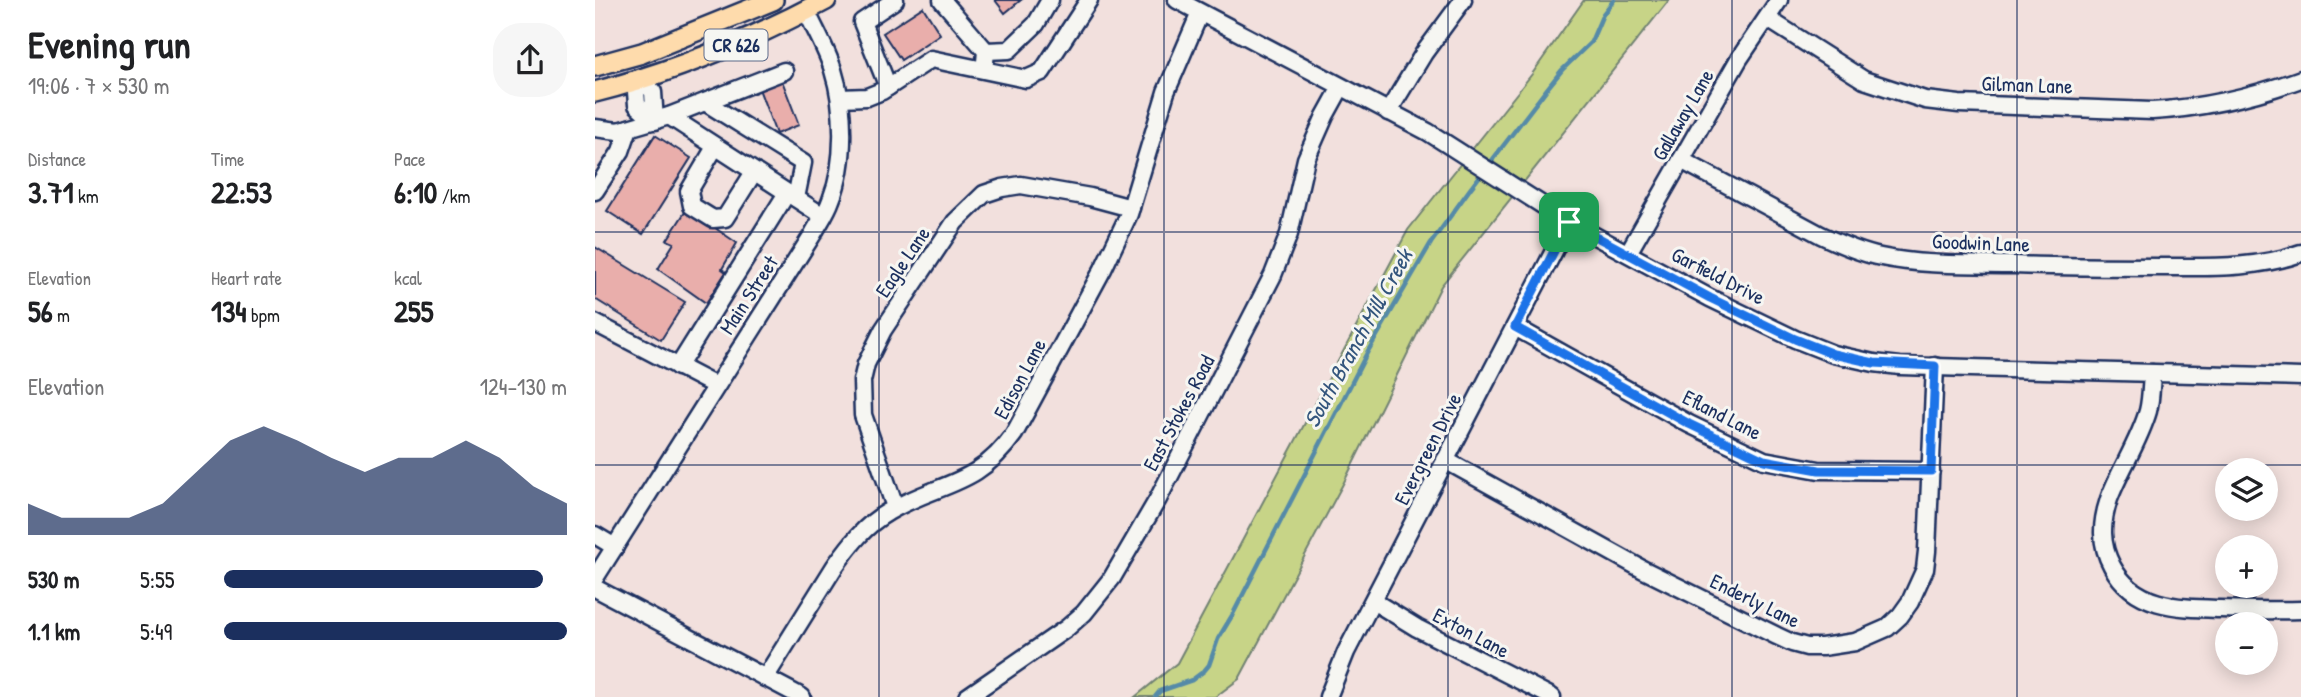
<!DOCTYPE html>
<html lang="en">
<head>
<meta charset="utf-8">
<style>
	body { margin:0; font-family:"Patrick Hand",sans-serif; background:#f6f6f6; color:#202124; height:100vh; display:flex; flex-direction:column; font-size:26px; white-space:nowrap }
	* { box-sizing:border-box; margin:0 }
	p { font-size:23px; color:#757577 }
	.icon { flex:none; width:38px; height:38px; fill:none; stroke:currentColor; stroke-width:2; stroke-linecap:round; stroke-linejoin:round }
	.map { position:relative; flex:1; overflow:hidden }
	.details { display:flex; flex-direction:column; background:#fff; width:595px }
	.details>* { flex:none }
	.controls { position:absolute; left:1620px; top:458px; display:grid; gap:14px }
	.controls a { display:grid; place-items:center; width:63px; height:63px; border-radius:50%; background:#fff; box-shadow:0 4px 18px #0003; font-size:35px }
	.pin { position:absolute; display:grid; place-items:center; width:60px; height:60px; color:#fff; margin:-30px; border-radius:14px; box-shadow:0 4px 10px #0006 }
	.round { display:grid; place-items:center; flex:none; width:74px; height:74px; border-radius:28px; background:#f6f6f6 }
	.headline { display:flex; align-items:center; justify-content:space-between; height:119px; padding:0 28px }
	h1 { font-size:38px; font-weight:700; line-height:52px }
	.stats { display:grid; grid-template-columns:repeat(3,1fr); gap:10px; height:119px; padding:7px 28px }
	.stats div { display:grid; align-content:center }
	.stats b { font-size:30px; font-weight:700 }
	.stats small { font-size:19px; font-weight:400 }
	.stats p { font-size:19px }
	.chart { height:196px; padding:14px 28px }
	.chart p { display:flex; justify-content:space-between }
	.chart svg { width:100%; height:126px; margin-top:7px; fill:#1b2f5e; opacity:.7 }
	ul { padding:0 28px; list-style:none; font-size:23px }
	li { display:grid; grid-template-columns:112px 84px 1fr; align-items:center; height:52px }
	li i { height:18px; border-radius:9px; background:#1b2f5e }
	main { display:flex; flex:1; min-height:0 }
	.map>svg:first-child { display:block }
</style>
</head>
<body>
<main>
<section class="details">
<div class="headline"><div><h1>Evening run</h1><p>19:06 · 7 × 530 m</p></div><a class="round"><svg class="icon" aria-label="share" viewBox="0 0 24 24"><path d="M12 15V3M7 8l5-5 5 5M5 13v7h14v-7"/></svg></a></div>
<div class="stats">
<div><p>Distance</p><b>3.71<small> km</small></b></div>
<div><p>Time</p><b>22:53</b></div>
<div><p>Pace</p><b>6:10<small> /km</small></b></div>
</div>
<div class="stats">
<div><p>Elevation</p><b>56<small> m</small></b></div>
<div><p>Heart rate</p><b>134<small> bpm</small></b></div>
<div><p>kcal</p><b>255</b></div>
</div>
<div class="chart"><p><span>Elevation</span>124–130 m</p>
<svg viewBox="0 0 160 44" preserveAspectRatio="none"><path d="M0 44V33L10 38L20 38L30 38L40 33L50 22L60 11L70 6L80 11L90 17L100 22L110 17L120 17L130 11L140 17L150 27L160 33V44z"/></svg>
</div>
<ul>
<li><b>530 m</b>5:55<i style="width:93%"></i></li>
<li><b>1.1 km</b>5:49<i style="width:100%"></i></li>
</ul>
</section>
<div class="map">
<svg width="1706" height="697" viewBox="0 0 1706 697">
	<rect width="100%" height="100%" fill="#f2e0dd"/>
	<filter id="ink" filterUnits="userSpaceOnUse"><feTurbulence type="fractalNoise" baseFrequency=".0143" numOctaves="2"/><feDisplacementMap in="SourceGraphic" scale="14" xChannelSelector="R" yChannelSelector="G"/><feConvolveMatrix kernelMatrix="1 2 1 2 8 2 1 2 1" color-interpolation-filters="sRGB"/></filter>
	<g filter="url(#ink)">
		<polygon fill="#c7d487" stroke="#718272" stroke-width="2" points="989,0 1074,0 846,286 749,482 644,679 620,697 540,697 582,663 813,230 937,74"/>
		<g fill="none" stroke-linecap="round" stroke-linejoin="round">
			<polyline stroke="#548aa8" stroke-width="4.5" points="560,697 565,691 597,680 609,671 614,665 623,639 638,614 773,351 836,243 875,189 951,90 967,70 996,42 1008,14 1019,0"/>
		</g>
		<g fill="#e9aeab" stroke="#1b2f5e" stroke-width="2">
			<polygon points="400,0 426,0 410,13"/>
			<polygon points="328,7 345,34 306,60 288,33"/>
			<polygon points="186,78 204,125 181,134 163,86"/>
			<polygon points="60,135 96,158 48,234 12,211"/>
			<polygon points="92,209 142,243 127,269 131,272 111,303 63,269 79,243 72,240"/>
			<polygon points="0,247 90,302 66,340 0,299"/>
		</g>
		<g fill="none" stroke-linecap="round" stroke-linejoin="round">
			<g stroke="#1b2f5e" stroke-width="21">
				<g id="minor">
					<polyline points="347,0 391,51 390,62"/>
					<polyline points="582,0 833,132 974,222 1115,298 1200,339 1238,354 1279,363 1305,366 1706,377"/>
					<path d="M1173,19L1269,80L1330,100L1364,104L1557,111C1607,108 1659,96 1706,79"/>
					<polyline points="391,51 414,50 441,24 455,0"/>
					<polygon points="48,80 58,92 60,121 42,105 41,92"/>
					<polyline points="293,87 267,22 300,0"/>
					<polyline points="245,98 272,97 287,91 336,59 431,79 447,72 494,0"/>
					<polyline points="110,102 208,163 201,198"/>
					<polyline points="793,112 829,53 868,0"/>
					<polyline points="74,116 228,216"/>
					<polyline points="0,128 23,131 74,116 189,71"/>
					<polyline points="120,147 94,191 97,206 118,219 130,218 159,172"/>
					<path d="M1086,160L1226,235C1245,244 1265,253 1286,257C1329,266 1375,264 1419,265C1469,267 1519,267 1569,267C1615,267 1661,269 1706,253"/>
					<polyline points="0,191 26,151 34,128"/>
					<polyline points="1033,253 1144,59 1184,0"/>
					<polyline points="0,323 121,386"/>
					<polyline points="920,327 1094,424 1169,460 1224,470 1336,471"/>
					<polyline points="83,367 192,193"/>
					<path d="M1557,373C1556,386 1556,399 1553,411C1544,442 1525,469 1514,499C1506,523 1505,544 1517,566C1539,608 1584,608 1625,609C1652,610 1679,611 1706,610"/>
					<polyline points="850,460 1047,569 1182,636 1197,643 1212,647 1227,647 1260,642 1292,628 1305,616 1315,602 1330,569 1332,551 1340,366"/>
					<polyline points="300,507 268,415 267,381 271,364 288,330 360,222 389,194 407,188 426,185 495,197 536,208"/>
					<polyline points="0,535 20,547"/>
					<path d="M0,578L218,234C224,223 232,212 236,200C251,163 250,108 238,70C232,50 220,30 211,10"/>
					<polyline points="0,588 207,697"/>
					<polyline points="778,601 822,628 957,697"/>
					<path d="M170,678L240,566C255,545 270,525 293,512C343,482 381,488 419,434L508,269L534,214L571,92L605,13"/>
					<polyline points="372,697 472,628 489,613 517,578 563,499 678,275 694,234 711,159 730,116 746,87"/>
					<polyline points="733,697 751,652 974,222"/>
				</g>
			</g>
			<g stroke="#1b2f5e" stroke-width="24">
				<g id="major">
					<polyline points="0,66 47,53 178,0"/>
					<path d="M0,92C82,71 156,40 231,0"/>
				</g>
			</g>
			<use href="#minor" stroke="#f6f6f2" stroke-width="16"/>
			<use href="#major" stroke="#fedbac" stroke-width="19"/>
		</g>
	</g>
	<g fill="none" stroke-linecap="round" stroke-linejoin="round" filter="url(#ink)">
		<g stroke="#fff" stroke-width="14">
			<polygon id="route" points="974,222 1115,298 1200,339 1238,354 1279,363 1340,366 1336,471 1224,470 1169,460 1094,424 920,327"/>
		</g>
		<use href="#route" stroke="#1a73e8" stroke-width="9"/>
	</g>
	<path fill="none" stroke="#1b2f5e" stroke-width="2" stroke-opacity="0.55" d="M284,0V697M569,0V697M853,0V697M1137,0V697M1422,0V697M0,232H1706M0,465H1706"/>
	<g text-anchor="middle" stroke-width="6" stroke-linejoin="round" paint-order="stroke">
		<rect fill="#f6f6f2" stroke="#5d6b8a" stroke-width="2" x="109.5" y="29.5" width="63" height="31" rx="5"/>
		<g font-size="19" font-weight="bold" fill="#1b2f5e">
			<text x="141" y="52">CR 626</text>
		</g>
		<g font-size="21" fill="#1b2f5e" stroke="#f6f6f2">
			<text transform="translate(1432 85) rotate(2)" y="7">Gilman Lane</text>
			<text transform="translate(1088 115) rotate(-60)" y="7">Gallaway Lane</text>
			<text transform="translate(1386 243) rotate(2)" y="7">Goodwin Lane</text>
			<text transform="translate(308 262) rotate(-56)" y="7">Eagle Lane</text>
			<text transform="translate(1123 276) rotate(27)" y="7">Garfield Drive</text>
			<text transform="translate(154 295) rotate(-57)" y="7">Main Street</text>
			<text transform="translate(425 379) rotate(-62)" y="7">Edison Lane</text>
			<text transform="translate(584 413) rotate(-62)" y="7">East Stokes Road</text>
			<text transform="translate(1127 415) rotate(27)" y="7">Efland Lane</text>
			<text transform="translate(833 449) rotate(-63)" y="7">Evergreen Drive</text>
			<text transform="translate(1160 601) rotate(26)" y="7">Enderly Lane</text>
			<text transform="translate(876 633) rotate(28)" y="7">Exton Lane</text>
		</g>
		<g font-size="23" font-style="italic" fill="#33557d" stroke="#f6f6f2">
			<text transform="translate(763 338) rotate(-61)" y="8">South Branch Mill Creek</text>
		</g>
	</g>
</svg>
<div class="controls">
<a><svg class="icon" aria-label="layers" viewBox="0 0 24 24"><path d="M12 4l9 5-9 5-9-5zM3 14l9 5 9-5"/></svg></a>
<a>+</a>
<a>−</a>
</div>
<div class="pin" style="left:974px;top:222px;background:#1e9e55"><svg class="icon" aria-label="arrive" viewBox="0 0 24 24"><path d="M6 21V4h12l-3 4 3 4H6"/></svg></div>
</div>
</main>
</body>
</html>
